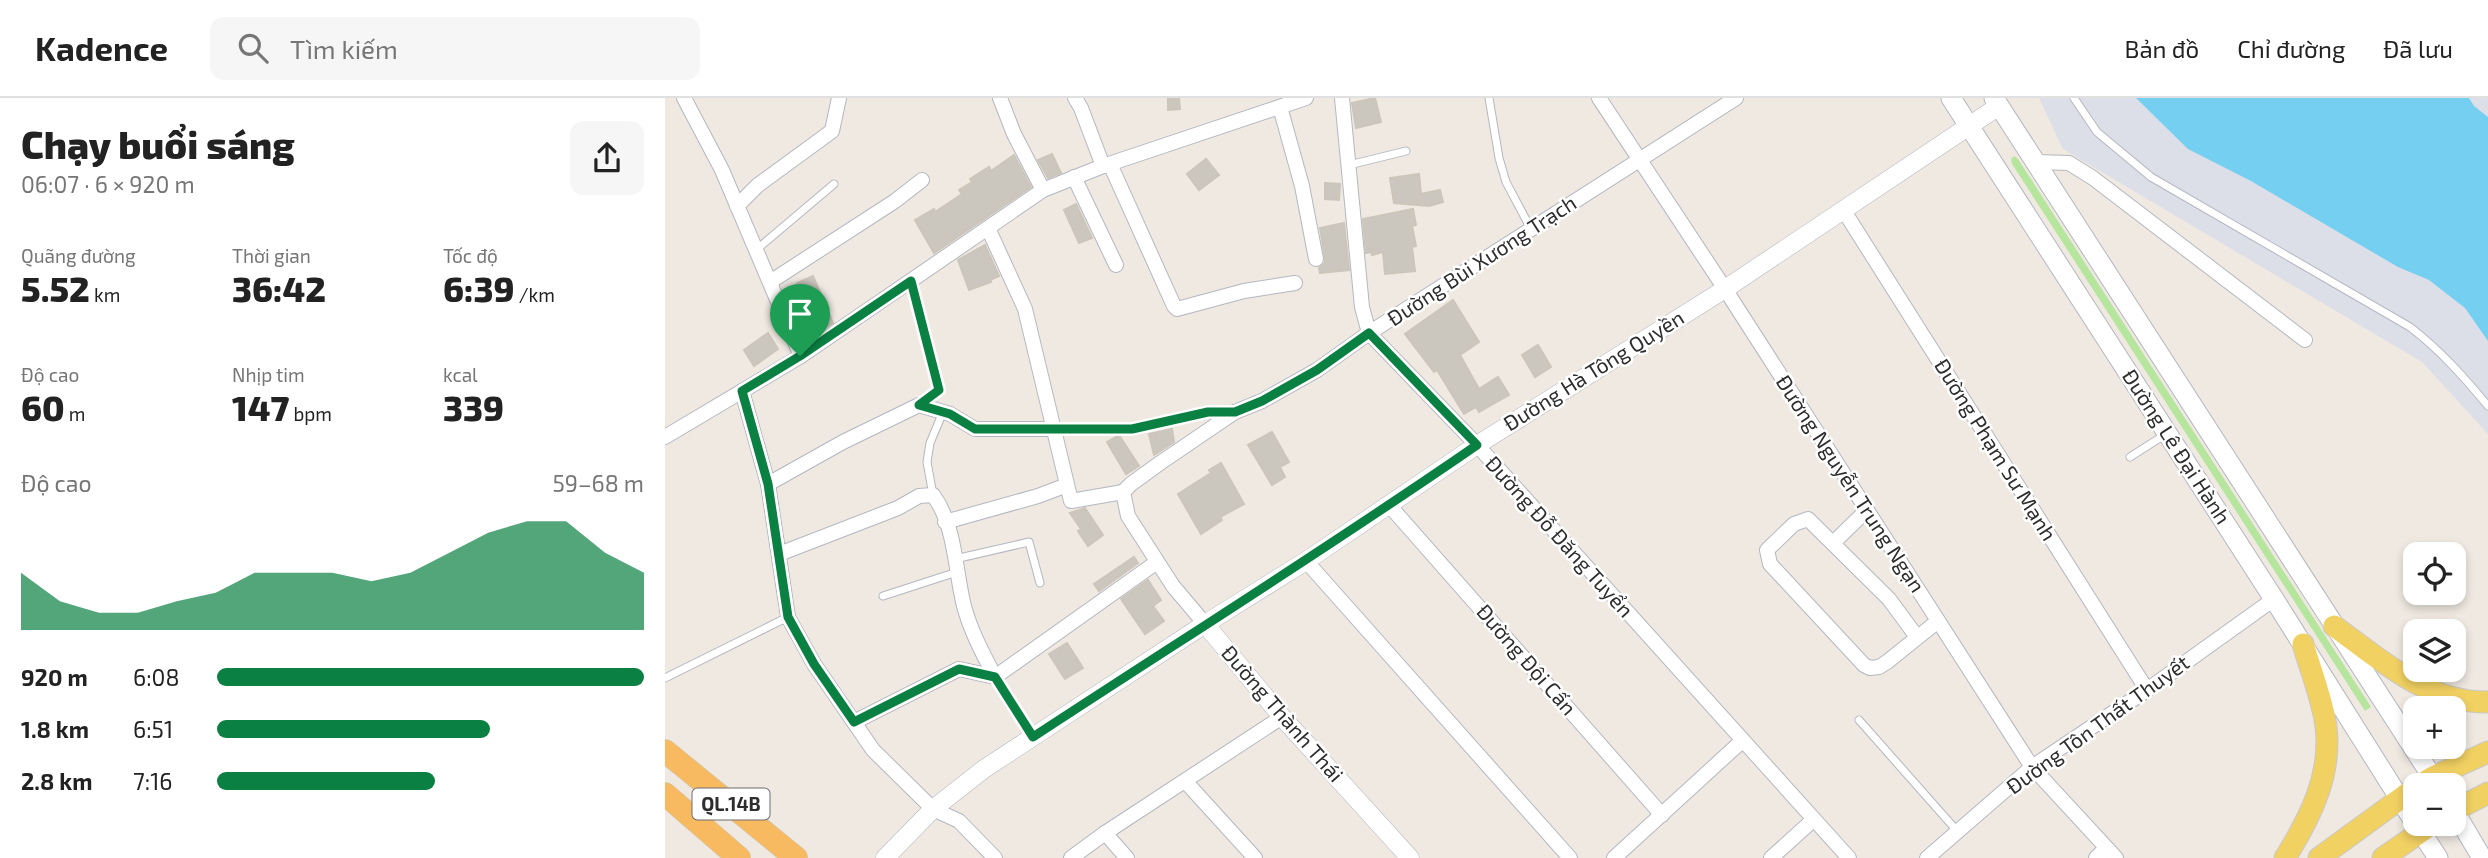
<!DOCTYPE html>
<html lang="vi">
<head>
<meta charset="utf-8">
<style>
	body { margin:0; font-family:"Exo 2",sans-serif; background:#f6f6f6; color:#222; height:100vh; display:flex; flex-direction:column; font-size:26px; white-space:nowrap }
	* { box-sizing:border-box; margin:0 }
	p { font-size:23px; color:#767676 }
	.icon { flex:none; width:38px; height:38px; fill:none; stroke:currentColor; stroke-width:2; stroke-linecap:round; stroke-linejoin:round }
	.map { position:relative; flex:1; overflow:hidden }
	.sheet { display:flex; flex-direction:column; background:#fff; width:665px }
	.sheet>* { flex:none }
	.controls { position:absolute; left:1738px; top:444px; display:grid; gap:14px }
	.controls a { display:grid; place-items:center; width:63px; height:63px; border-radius:14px; background:#fff; box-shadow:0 4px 10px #0003; font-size:35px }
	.pin { position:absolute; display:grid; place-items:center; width:60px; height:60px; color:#fff; margin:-72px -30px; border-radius:50% 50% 50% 0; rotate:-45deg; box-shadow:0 0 7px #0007 }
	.pin .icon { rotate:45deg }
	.round { display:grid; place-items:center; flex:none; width:74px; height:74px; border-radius:14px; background:#f6f6f6 }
	.head { display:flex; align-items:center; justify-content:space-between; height:119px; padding:0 21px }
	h1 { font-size:38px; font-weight:800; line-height:52px }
	.figures { display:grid; grid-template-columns:repeat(3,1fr); gap:10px; height:119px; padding:7px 21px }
	.figures div { display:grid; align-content:center }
	.figures b { font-size:35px; font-weight:800 }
	.figures small { font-size:19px; font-weight:400 }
	.figures p { font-size:19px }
	.chart { height:196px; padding:14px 21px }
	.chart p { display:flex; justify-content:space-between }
	.chart svg { width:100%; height:126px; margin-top:7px; fill:#0b8043; opacity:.7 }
	ul { padding:0 21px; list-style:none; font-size:23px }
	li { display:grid; grid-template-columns:112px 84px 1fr; align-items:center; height:52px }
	li i { height:18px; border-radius:9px; background:#0b8043 }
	header { display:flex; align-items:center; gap:42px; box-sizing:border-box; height:98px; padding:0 35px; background:#fff; border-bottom:2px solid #e0e0e0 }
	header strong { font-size:33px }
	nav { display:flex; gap:38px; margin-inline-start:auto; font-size:24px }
	.search { width:490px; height:63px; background:#f6f6f6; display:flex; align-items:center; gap:18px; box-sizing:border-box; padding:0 24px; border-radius:14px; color:#767676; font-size:26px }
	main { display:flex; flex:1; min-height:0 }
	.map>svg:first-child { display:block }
</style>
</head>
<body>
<header>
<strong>Kadence</strong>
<div class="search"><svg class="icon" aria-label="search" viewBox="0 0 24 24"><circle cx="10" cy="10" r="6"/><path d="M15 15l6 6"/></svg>Tìm kiếm</div>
<nav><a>Bản đồ</a><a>Chỉ đường</a><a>Đã lưu</a></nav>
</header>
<main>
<section class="sheet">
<div class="head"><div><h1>Chạy buổi sáng</h1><p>06:07 · 6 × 920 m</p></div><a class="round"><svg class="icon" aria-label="share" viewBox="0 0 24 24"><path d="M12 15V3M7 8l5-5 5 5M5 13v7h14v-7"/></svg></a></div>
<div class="figures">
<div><p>Quãng đường</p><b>5.52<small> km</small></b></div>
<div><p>Thời gian</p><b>36:42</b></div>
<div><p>Tốc độ</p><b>6:39<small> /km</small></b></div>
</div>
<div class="figures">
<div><p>Độ cao</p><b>60<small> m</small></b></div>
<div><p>Nhịp tim</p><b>147<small> bpm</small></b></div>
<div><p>kcal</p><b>339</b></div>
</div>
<div class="chart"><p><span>Độ cao</span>59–68 m</p>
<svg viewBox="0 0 160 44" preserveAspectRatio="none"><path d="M0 44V24L10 34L20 38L30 38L40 34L50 31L60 24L70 24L80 24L90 27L100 24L110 17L120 10L130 6L140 6L150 17L160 24V44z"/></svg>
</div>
<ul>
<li><b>920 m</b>6:08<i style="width:100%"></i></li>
<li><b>1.8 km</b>6:51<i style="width:64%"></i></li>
<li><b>2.8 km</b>7:16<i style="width:51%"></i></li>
</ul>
</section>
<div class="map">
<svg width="1823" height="760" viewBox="0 0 1823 760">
	<rect width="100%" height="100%" fill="#efe9e1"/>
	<polygon fill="#dcdee8" points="1374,0 1823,0 1823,336 1757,264 1398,51"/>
	<polygon fill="#b6e59e" points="1349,58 1353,61 1706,609 1700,613 1347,66 1346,61"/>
	<polygon fill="#75cff0" points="1471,0 1804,0 1809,8 1823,19 1823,243 1800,210 1764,182 1733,169 1586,83 1523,51"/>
	<g fill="#cbc7bf" stroke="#cbc5ba" stroke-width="2">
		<polygon points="503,0 514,0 515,11 503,12"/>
		<polygon points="710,0 716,24 691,30 687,5"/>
		<polygon points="387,56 396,75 383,80 373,62"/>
		<polygon points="349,57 366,89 269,155 250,122 269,111 270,114 297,96 294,92 307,84 305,81 324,69 326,73"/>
		<polygon points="541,61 554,77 534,92 522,76"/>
		<polygon points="754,76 756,96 775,92 778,104 764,108 729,105 725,80"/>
		<polygon points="660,85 675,86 674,102 660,101"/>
		<polygon points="411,106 427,140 414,145 399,112"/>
		<polygon points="748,111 751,127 747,128 751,148 747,149 750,173 720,176 718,154 707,157 706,154 701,155 698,121"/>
		<polygon points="679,125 684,172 655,175 654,170 660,165 660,160 655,130"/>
		<polygon points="320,147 334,178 325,182 326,184 304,192 293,162"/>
		<polygon points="148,178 168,225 144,239 140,243 127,211 141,206 132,185"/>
		<polygon points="788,202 814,244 795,257 814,291 833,279 844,297 814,314 811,309 799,316 772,272 769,274 740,236"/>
		<polygon points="103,235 113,251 89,268 79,252"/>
		<polygon points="873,247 886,269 870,279 857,257"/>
		<polygon points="507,331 509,344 489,357 484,336"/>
		<polygon points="607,334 624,364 615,369 620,379 607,387 583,347"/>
		<polygon points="454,337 474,368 461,376 442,344"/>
		<polygon points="556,365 579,406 555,419 557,422 536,436 513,396 546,375 544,372"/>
		<polygon points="420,410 438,437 423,448 413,433 416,431 405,415"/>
		<polygon points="469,459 473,465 434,493 429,486"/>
		<polygon points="483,482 496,502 488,508 499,523 480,536 456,501"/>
		<polygon points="402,545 418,570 400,581 384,556"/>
	</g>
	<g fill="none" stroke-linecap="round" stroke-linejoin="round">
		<g stroke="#b4b7c1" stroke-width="9">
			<g id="service">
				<polyline points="824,0 834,60 841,84 866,131"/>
				<path d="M1409,0L1432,34L1486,79L1745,229C1775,252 1799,279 1823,308"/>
				<polyline points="684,67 741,53"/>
				<polyline points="91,152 169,86"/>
				<polyline points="246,183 274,292 254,307"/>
				<polyline points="1465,359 1501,336"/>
				<polyline points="268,397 262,364 265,345 278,314"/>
				<polyline points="290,461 364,444 375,485"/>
				<polyline points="218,498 292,474"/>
				<polyline points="0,580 123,519"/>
				<polyline points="330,580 367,637"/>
				<polyline points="1194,622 1293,734"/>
			</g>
		</g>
		<g stroke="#b4b7c1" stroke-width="16">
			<g id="minor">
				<polyline points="19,0 57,72 136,258"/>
				<polyline points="335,0 349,36 378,92"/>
				<polyline points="410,0 416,10 438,68"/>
				<polyline points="677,0 697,209 704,235 812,347 1184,760"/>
				<polyline points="934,0 1060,191 1367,669 1451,760"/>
				<polyline points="615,9 637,88 651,161"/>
				<polyline points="1370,64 1404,65 1428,80 1640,242"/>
				<polyline points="445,66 509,208 512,211 579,193 630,185"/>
				<polyline points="409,79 451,167"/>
				<polyline points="72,108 93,87 167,33 174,0"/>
				<polyline points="1179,113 1482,592"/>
				<polyline points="323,130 360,211 406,403 458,394"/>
				<polyline points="105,184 230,103 257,82"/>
				<polyline points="77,293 103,386 123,519 149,566 208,652 268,711 294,723 330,760"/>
				<polyline points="0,339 136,258 378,92 438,68 641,0"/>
				<polyline points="103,386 178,344 254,307 285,316 310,331 390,331"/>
				<polyline points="458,394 466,386 495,365 570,314 597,303 652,272 704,235 1071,0"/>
				<polyline points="458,394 463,418 508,488 540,526"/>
				<polyline points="724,407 997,717"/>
				<polyline points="280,424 373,398 402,387"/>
				<polyline points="1168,445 1202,412"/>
				<path d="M114,456L233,410L254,398L268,397C291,428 290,473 299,508C306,534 318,556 330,579"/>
				<polyline points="641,463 905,760"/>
				<polyline points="1252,539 1224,501 1143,421 1129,426 1102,452 1105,466 1199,567 1205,570 1214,569 1222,564 1273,523"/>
				<polyline points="189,624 294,571 330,579 492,464"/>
				<polyline points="520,683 590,760"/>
				<polyline points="440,735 462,760"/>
				<polyline points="406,760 440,735 617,619"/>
				<polyline points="949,760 1077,643"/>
				<polyline points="1106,760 1148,722"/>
				<polyline points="1262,760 1367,669 1482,592 1609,501"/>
				<polyline points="1431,760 1441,750"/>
			</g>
		</g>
		<g stroke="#b4b7c1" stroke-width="19">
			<g id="tertiary">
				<polyline points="540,526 617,619 745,760"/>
				<polyline points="220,760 268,711 319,671 540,526 641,463 812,347 1060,191 1334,8"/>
			</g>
		</g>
		<g stroke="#b4b7c1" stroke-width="21">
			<g id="secondary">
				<polyline points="1286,0 1609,501 1750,725"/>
				<polyline points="1329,0 1773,688"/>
				<polyline points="1788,711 1817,760"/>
				<polyline points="1751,726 1773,760"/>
			</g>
		</g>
		<g stroke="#c9c9c9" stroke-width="23">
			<g id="primary">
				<path d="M1669,528C1716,562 1762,605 1823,604"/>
				<polyline points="1753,688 1768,679 1823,654"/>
				<polyline points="1788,713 1823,695"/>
				<path d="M1620,760C1645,720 1667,677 1661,629C1659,606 1645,570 1638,546"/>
				<polyline points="1654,760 1750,690"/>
				<polyline points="1718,760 1767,726"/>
			</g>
		</g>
		<g stroke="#c9c9c9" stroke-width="24">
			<g id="trunk">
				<polyline points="0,653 131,760"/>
				<polyline points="0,696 74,760"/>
			</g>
		</g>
		<polyline stroke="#c9c9c9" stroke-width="2.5" stroke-dasharray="5 3.5" stroke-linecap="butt" points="403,331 467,331 542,314"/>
		<use href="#service" stroke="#fff" stroke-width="7"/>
		<use href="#minor" stroke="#fff" stroke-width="14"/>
		<use href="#tertiary" stroke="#fff" stroke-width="18"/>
		<use href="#secondary" stroke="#fff" stroke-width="19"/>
		<use href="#primary" stroke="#f2d163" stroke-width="21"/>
		<use href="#trunk" stroke="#f8ba60" stroke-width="23"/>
	</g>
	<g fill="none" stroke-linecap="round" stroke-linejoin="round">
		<g stroke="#fff" stroke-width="14">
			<path id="route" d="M246,183L274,292L254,307L285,316L310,331H467L543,314H570L597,303L652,272L704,235L812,347C666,448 516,542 368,639L330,579L294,571L189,624L149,566L123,519L103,386L77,293L135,258Z"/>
		</g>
		<use href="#route" stroke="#0b8043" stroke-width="9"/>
	</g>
	<g text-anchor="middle" stroke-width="5" stroke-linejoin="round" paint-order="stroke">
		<rect fill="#fff" stroke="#6d6d6d" stroke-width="2" x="27.5" y="690.5" width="77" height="31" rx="5"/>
		<g font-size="19" font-weight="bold" fill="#2e2e2e">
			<text x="66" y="713">QL.14B</text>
		</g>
		<g font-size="21" fill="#2e2e2e" stroke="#fff">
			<text transform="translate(817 163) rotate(-33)" y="7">Đường Bùi Xương Trạch</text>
			<text transform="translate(929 273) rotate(-32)" y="7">Đường Hà Tông Quyền</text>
			<text transform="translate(1511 349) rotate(57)" y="7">Đường Lê Đại Hành</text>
			<text transform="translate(1330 352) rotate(58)" y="7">Đường Phạm Sư Mạnh</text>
			<text transform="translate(1185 386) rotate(57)" y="7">Đường Nguyễn Trung Ngạn</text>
			<text transform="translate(894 439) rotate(48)" y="7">Đường Đỗ Đăng Tuyển</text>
			<text transform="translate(861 562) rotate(49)" y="7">Đường Đội Cấn</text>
			<text transform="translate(617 616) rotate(49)" y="7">Đường Thành Thái</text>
			<text transform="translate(1433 627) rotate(-36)" y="7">Đường Tôn Thất Thuyết</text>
		</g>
	</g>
</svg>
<div class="controls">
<a><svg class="icon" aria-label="locate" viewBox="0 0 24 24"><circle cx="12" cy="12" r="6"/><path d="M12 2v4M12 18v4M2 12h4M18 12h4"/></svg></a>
<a><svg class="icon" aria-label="layers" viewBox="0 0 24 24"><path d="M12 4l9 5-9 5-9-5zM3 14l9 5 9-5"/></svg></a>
<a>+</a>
<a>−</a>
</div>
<div class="pin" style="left:135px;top:258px;background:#1e9e55"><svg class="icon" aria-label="arrive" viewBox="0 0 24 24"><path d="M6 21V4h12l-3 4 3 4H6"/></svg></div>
</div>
</main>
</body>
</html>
